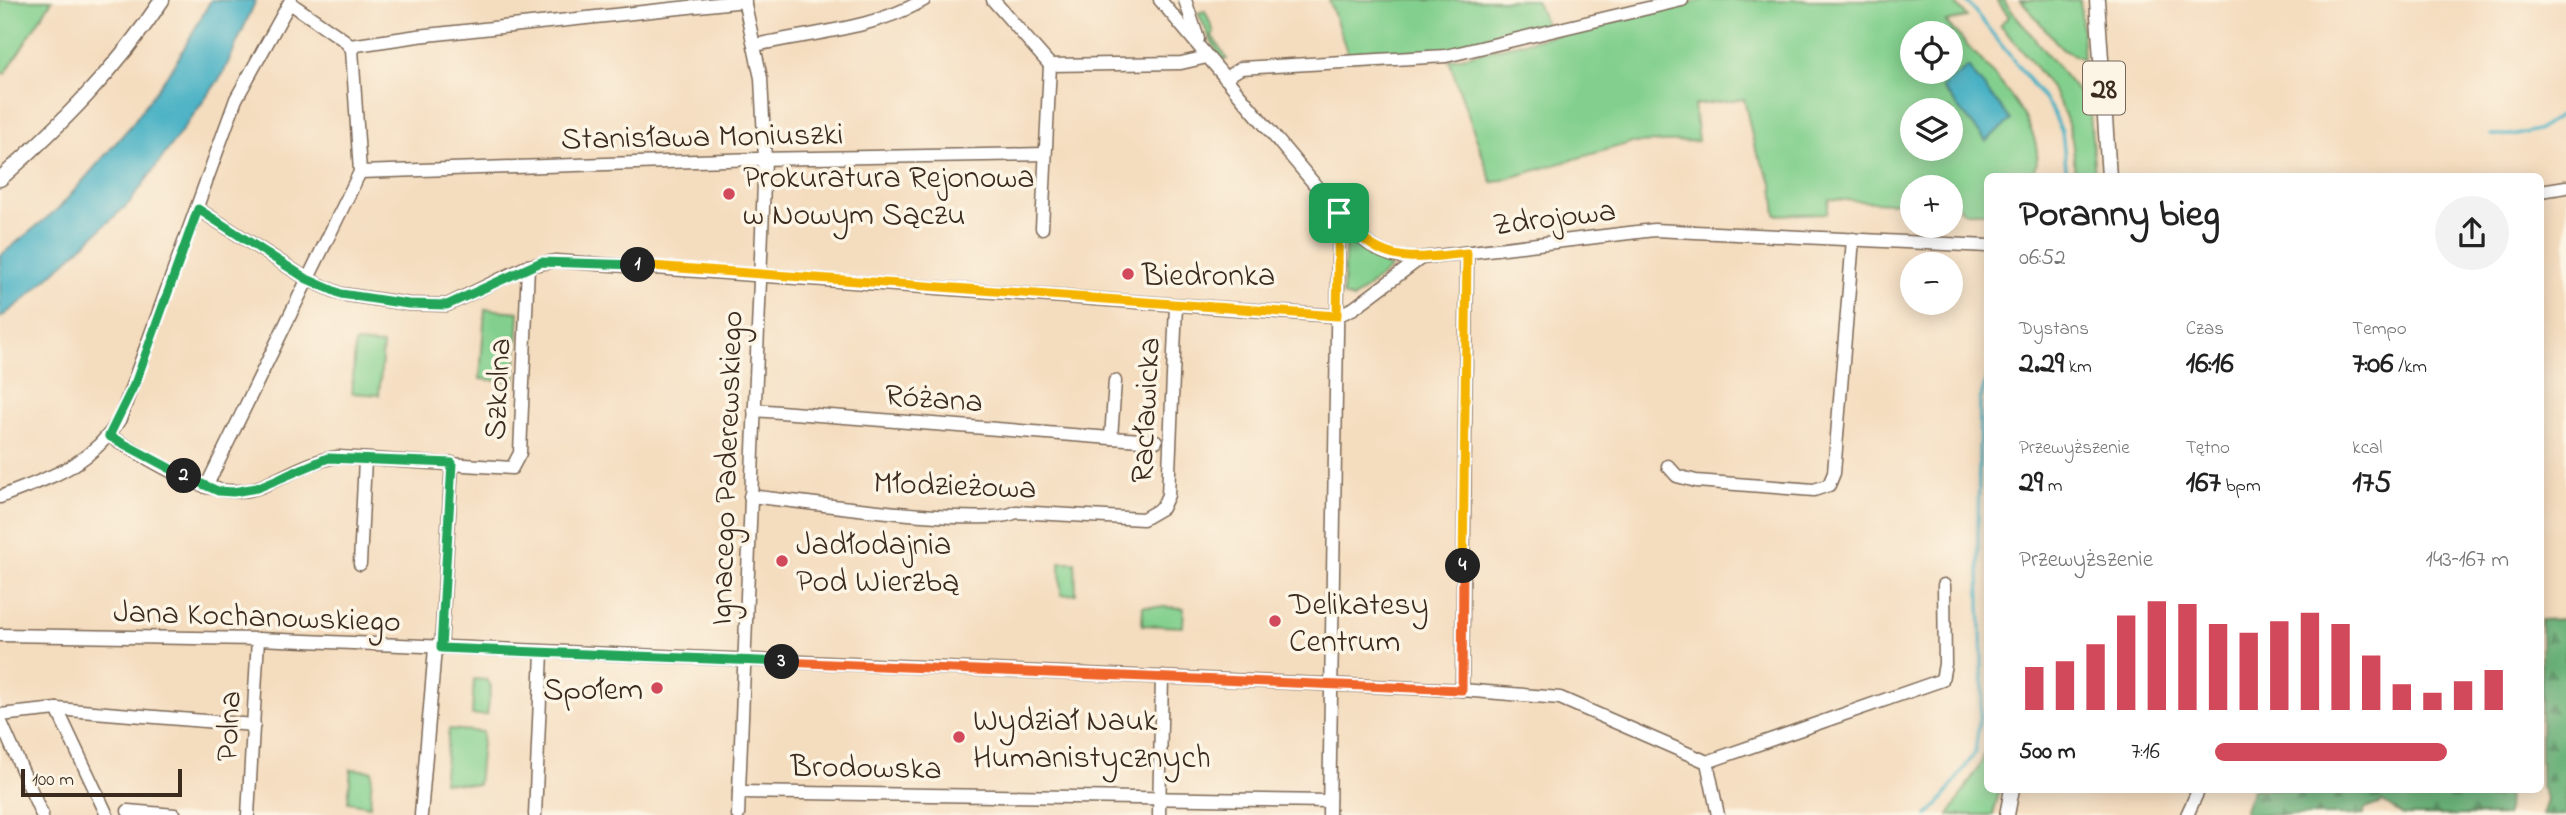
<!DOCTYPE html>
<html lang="pl">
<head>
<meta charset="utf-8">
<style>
	body { margin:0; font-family:"Indie Flower",sans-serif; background:#f2f2f2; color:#222; height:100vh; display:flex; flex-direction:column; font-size:26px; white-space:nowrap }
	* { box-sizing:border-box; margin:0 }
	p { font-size:23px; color:#767676 }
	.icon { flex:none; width:38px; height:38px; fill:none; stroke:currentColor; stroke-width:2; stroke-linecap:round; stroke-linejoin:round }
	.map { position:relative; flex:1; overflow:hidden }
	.drawer { position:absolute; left:1984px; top:173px; width:560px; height:620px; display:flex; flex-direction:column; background:#fff; border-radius:10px; box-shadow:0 4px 18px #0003 }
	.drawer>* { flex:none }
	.controls { position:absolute; left:1900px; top:21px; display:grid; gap:14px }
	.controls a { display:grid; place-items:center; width:63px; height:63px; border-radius:50%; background:#fff; box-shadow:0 4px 18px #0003; font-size:35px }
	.scale { position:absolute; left:21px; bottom:18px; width:161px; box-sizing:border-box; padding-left:7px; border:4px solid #3b2a1e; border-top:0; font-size:19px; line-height:24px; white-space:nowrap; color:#3b2a1e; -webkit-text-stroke:5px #fcf5e5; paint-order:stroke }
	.pin { position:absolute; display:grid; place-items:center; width:60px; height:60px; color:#fff; margin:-30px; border-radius:14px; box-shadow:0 4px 10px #0006 }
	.km { position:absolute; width:35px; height:35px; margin:-18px; border-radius:50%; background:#222; color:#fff; font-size:19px; line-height:35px; text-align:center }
	.round { display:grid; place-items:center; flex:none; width:74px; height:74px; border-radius:37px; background:#f2f2f2 }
	.summary { display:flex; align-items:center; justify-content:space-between; height:119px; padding:0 35px }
	h1 { font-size:38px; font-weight:800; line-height:52px }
	.stats { display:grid; grid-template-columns:repeat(3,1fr); gap:10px; height:119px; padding:7px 35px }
	.stats div { display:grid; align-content:center }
	.stats b { font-size:30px; font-weight:800 }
	.stats small { font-size:19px; font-weight:400 }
	.stats p { font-size:19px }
	.chart { height:196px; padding:14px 35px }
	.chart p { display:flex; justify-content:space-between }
	.chart svg { width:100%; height:126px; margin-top:7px; stroke:#d1495b; stroke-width:6 }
	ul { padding:0 35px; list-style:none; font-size:23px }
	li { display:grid; grid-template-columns:112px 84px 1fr; align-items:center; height:52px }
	li i { height:18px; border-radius:9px; background:#d1495b }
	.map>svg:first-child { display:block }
</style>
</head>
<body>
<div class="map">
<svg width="2566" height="815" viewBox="0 0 2566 815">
	<defs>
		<pattern id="forest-firs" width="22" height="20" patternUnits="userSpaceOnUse" patternTransform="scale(1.75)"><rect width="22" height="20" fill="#6ab279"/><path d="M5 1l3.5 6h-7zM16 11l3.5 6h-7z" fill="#589163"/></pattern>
	</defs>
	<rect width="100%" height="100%" fill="#fcf5e5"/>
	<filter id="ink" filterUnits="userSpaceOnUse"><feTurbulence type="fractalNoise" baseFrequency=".0143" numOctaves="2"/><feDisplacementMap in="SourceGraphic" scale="14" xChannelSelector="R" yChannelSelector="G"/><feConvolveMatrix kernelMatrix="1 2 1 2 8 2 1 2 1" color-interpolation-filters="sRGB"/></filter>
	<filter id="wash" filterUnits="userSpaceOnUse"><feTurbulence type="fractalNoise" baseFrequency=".00686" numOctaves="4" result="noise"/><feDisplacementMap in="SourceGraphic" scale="28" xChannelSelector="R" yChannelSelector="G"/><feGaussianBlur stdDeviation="1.57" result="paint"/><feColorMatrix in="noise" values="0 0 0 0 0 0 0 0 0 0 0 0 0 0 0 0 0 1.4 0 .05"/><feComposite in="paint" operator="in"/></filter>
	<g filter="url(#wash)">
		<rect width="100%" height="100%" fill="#f4dcbe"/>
		<g fill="#83d08e" stroke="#5f7d56" stroke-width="2" fill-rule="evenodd">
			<polygon points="0,0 52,0 5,74 0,71"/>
			<polygon points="1329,0 1536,0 1546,25 1444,51 1350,60"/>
			<path d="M1702,0H1953L1967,17L1946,22C1973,53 2061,133 2031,177H1988V212H1963L1951,196V187H1913V199L1890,203L1829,199L1827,213L1776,215L1773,185L1755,149L1744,99L1694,105L1698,141L1630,143L1492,183L1449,60ZM1913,33H1951V72H1913ZM1913,110H1951V149H1913Z"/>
			<path d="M1996,0H2003L2081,96L2089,101L2095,177H2074C2078,107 2042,75 2000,25L2009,16Z"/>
			<polygon points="2021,0 2080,0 2084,60 2062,49"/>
			<polygon points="1205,11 1214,32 1212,36 1227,59 1221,61 1198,13"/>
			<polygon points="1346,236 1350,236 1362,250 1391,268 1353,299 1343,295"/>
			<polygon points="485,309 519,312 515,382 480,379"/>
			<polygon points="355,343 383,345 379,395 352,393"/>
			<polygon points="1060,562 1075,562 1076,594 1061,595"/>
			<polygon points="1143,606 1184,608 1183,627 1142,625"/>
			<polygon points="474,679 487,680 491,686 487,715 472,715"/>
			<polygon points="449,729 483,732 478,785 443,782"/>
			<polygon points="1988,738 1988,789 2000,789 1993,815 1949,815 1982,761"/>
			<polygon points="351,769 372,771 370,806 348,802"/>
		</g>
		<g fill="url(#forest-firs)" stroke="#526e4c" stroke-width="2">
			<polygon points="2566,619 2566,815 2542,815 2547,800 2541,786 2541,620"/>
			<polygon points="2253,789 2508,789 2507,815 2403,815 2383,802 2365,809 2363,815 2246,815 2244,812"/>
		</g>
		<g fill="#46b1c4" stroke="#406e71" stroke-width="2">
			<polygon points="211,0 256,0 223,74 130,202 25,299 0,318 0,256 60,207 129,128 175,64"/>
			<polygon points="1968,67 2011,120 1986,141 1942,88"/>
		</g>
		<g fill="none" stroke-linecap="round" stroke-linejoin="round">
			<g stroke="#46b1c4" stroke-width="3.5">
				<polyline points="1966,0 2051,108 2062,132 2067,177"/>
				<polyline points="2491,135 2517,135 2540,129 2566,112"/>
				<polyline points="1927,815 1939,804 1975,753 1983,692 1978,539 1980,401 1988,374"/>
			</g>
		</g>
	</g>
	<g filter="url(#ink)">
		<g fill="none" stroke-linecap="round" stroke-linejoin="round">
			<g stroke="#7c6856" stroke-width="15">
				<g id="minor">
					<polyline points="993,0 1050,65"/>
					<path d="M1160,0L1353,230C1373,250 1391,260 1421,258L1654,230L1988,246"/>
					<polyline points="1185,0 1198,39"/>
					<path d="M755,45C814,32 871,30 924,0"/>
					<polyline points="350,46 418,36 745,1"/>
					<polyline points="1050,65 1181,63 1207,57"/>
					<polyline points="1225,78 1241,68 1446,56 1682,0"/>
					<polyline points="360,172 757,159 1045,154"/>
					<polyline points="2541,191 2566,187"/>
					<polyline points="198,209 307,279 341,294 409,304 447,305 528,266 555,261 1337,316 1354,308 1421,258"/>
					<polyline points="1042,228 1050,65"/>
					<polyline points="754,410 1111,438 1115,381"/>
					<path d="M109,436C150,458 210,504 257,488C284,478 309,460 338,457L512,468L520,453L528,266"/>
					<polyline points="1111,438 1156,441"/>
					<polyline points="1668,466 1677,476 1696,481 1814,490 1829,485 1834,473 1853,239"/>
					<polyline points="206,487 360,172 352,49 344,40 290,3"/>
					<path d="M750,496C797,501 986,529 1016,512L1143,519L1162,508L1168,495L1176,305"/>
					<path d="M0,497C50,477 89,467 120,419L236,99L291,0"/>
					<polyline points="360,564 365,459"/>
					<polyline points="0,635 258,639 1462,690 1560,698 1707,762 1942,680 1945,664 1944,585"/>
					<polyline points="441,648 452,463"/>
					<polyline points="1462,690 1467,253"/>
					<polyline points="57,709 107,815"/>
					<polyline points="0,715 57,709 254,725"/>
					<polyline points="0,720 42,815"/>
					<polyline points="1707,762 1718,815"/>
					<polyline points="739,792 1329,801"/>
					<polyline points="128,811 175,815"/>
					<polyline points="248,815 258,639"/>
					<polyline points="421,815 435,648"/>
					<polyline points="535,815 542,652"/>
					<polyline points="738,815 765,159 761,78 744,0"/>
					<polyline points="1159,815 1162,677"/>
					<polyline points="1329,815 1339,213"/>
					<polyline points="2187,815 2199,789"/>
				</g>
			</g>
			<g stroke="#7c6856" stroke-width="17">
				<g id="major">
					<polyline points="2097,0 2109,177"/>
					<path d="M0,179C61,125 117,68 162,0"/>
					<polyline points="2007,815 2012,789"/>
				</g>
			</g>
			<use href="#minor" stroke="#fff" stroke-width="12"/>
			<use href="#major" stroke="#fff" stroke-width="14"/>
		</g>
	</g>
	<g fill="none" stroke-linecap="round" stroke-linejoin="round" filter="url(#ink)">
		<g stroke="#fff" stroke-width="14">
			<polyline id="split-1" points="638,265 1337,316 1339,213"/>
		</g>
		<g stroke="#fff" stroke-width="14">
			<polyline id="split-2" points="184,476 109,436 136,381 198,209 307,279 341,294 408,304 447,305 541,262 638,265"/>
		</g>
		<g stroke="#fff" stroke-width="14">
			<polyline id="split-3" points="184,476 218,491 233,492 257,488 328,458 452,463 441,648 782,662"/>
		</g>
		<g stroke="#fff" stroke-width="14">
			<polyline id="split-4" points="782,662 1462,690 1463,566"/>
		</g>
		<g stroke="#fff" stroke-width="14">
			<path id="split-5" d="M1339,213C1380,265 1405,260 1467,253L1463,566"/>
		</g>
		<use href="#split-1" stroke="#f5b400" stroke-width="9"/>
		<use href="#split-2" stroke="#22a559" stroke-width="9"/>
		<use href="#split-3" stroke="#22a559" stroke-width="9"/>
		<use href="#split-4" stroke="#f0652b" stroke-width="9"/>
		<use href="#split-5" stroke="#f5b400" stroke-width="9"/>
	</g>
	<g fill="#d1495b" stroke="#fcf5e5" stroke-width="2.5">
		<circle cx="729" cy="194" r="7"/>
		<circle cx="1128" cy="274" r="7"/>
		<circle cx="782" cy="561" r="7"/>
		<circle cx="1275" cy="621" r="7"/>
		<circle cx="657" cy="688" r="7"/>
		<circle cx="959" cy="737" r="7"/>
	</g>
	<g text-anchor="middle" stroke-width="7" stroke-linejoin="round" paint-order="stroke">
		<rect fill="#fcf5e5" stroke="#75675a" stroke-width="2" x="2083" y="61.5" width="42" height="53" rx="5"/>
		<g font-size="30" font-weight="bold" fill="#3b2a1e">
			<text x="2104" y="98">28</text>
		</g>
		<g font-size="32" fill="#3b2a1e" stroke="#fcf5e5">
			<text transform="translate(702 135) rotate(-1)" y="11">Stanisława Moniuszki</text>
			<text transform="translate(1554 216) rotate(-7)" y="11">Zdrojowa</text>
			<text transform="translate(496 389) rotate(-87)" y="11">Szkolna</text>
			<text transform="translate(934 397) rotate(4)" y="11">Różana</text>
			<text transform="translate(1144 410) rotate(-87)" y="11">Racławicka</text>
			<text transform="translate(725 468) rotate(-88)" y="11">Ignacego Paderewskiego</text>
			<text transform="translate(955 484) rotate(2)" y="11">Młodzieżowa</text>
			<text transform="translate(257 615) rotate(2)" y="11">Jana Kochanowskiego</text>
			<text transform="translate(227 726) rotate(-87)" y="11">Polna</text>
			<text transform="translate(866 766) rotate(1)" y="11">Brodowska</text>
		</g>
		<g font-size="32" fill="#3b2a1e" stroke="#fcf5e5" text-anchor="start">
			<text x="743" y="187">Prokuratura Rejonowa<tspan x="743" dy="37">w Nowym Sączu</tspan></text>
			<text x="1142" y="285">Biedronka</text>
			<text x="796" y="554">Jadłodajnia<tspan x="796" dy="37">Pod Wierzbą</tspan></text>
			<text x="1289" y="614">Delikatesy<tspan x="1289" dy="37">Centrum</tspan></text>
			<text x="643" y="699" text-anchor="end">Społem</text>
			<text x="973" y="730">Wydział Nauk<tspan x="973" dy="37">Humanistycznych</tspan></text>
		</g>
	</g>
</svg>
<div class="controls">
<a><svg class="icon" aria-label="locate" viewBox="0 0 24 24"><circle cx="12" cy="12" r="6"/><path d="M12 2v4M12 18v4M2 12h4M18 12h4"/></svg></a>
<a><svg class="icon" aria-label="layers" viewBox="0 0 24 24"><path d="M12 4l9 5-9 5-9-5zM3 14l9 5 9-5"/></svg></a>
<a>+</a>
<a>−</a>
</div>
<div class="scale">100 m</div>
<div class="pin" style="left:1339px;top:213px;background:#1e9e55"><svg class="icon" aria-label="arrive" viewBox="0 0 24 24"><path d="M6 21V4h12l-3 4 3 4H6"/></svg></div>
<b class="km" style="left:638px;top:265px">1</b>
<b class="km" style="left:184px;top:476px">2</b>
<b class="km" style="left:782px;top:662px">3</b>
<b class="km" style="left:1463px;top:566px">4</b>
<section class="drawer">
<div class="summary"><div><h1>Poranny bieg</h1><p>06:52</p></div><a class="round"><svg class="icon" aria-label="share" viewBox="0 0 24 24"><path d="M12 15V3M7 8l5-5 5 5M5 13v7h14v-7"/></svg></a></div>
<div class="stats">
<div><p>Dystans</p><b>2.29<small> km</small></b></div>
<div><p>Czas</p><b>16:16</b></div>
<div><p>Tempo</p><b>7:06<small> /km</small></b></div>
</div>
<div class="stats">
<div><p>Przewyższenie</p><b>29<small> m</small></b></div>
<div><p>Tętno</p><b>167<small> bpm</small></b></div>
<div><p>kcal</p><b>175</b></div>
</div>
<div class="chart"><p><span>Przewyższenie</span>143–167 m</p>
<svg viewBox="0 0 160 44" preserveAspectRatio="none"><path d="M5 44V29M15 44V27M25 44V21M35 44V11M45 44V6M55 44V7M65 44V14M75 44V17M85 44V13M95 44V10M105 44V14M115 44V25M125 44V35M135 44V38M145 44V34M155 44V30"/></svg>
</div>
<ul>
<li><b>500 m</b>7:16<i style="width:79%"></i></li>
</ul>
</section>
</div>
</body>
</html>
